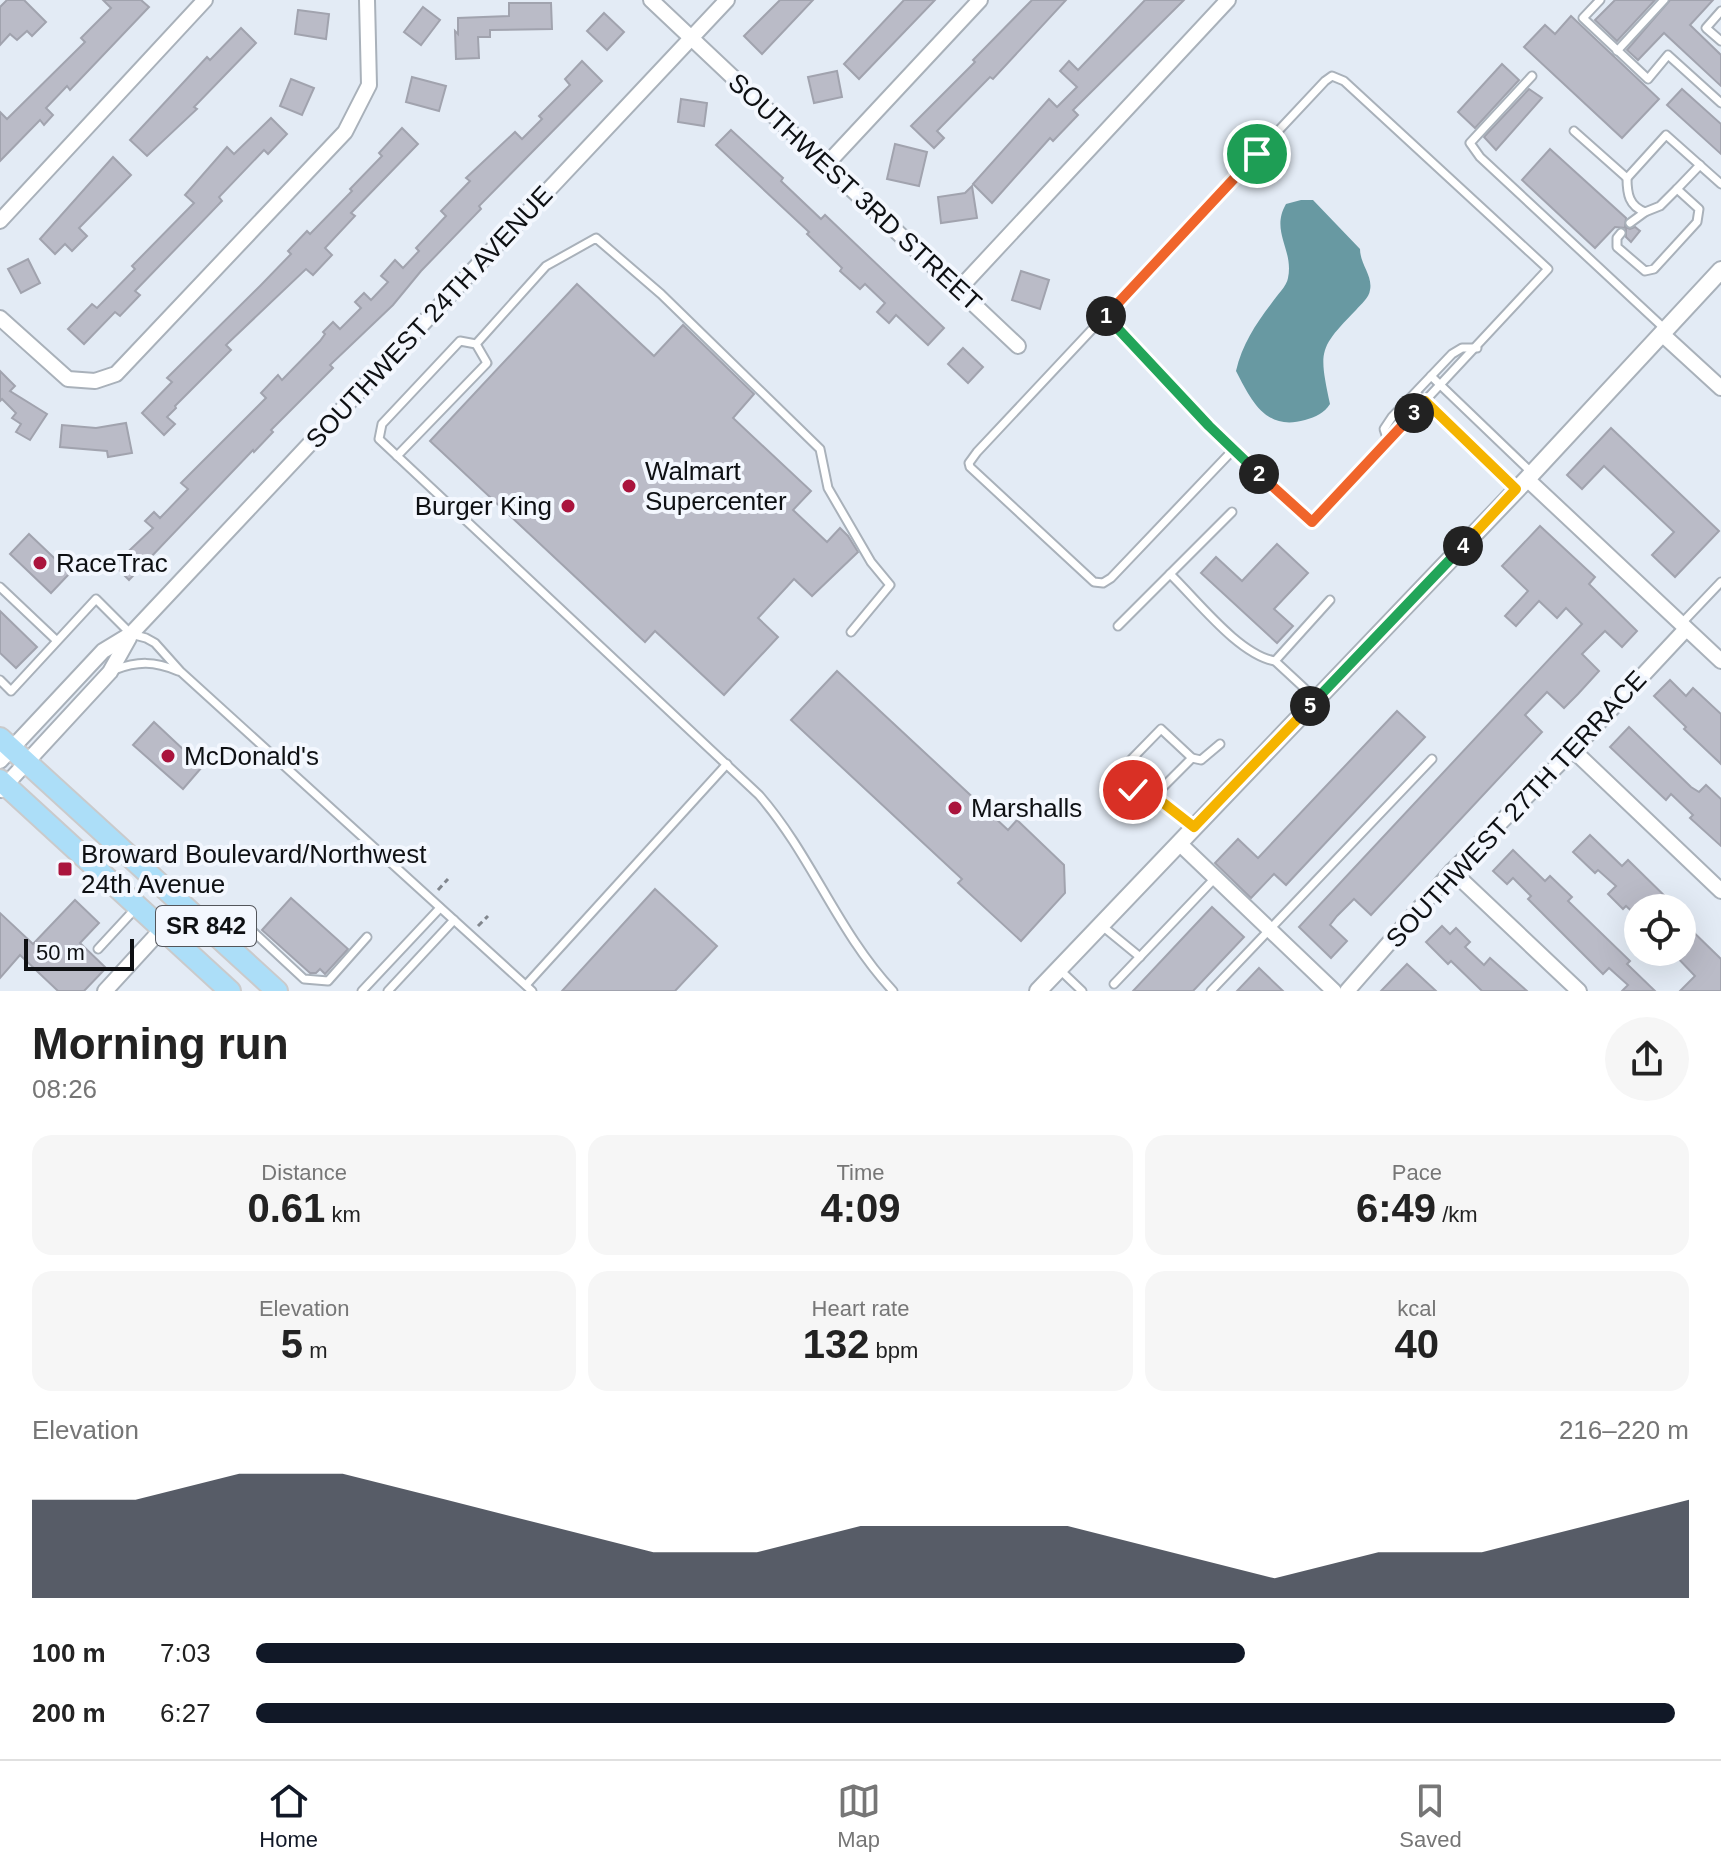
<!DOCTYPE html>
<html lang="en">
<head>
<meta charset="utf-8">
<style>
	body { margin:0; font-family:Arial,sans-serif; background:#f6f6f6; color:#222; height:100vh; display:flex; flex-direction:column; font-size:30px; white-space:nowrap }
	* { box-sizing:border-box; margin:0 }
	p { font-size:26px; color:#767676 }
	.icon { flex:none; width:44px; height:44px; fill:none; stroke:currentColor; stroke-width:2; stroke-linecap:round; stroke-linejoin:round }
	.map { position:relative; height:991px; overflow:hidden }
	.panel { display:flex; flex-direction:column; background:#fff; flex:1 }
	.panel>* { flex:none }
	.controls { position:absolute; left:1624px; top:894px; display:grid; gap:16px }
	.controls a { display:grid; place-items:center; width:72px; height:72px; border-radius:50%; background:#fff; box-shadow:0 8px 32px #0002; font-size:40px }
	.scale { position:absolute; left:24px; bottom:20px; width:110px; box-sizing:border-box; padding-left:8px; border:4px solid #0e1013; border-top:0; font-size:22px; line-height:28px; white-space:nowrap; color:#0e1013; -webkit-text-stroke:6px #f3f7fe; paint-order:stroke }
	.pin { position:absolute; display:grid; place-items:center; width:68px; height:68px; color:#fff; margin:-34px; border:4px solid #fff; border-radius:50%; box-shadow:0 2px 8px #0007 }
	.km { position:absolute; width:40px; height:40px; margin:-20px; border-radius:50%; background:#222; color:#fff; font-size:22px; line-height:40px; text-align:center }
	.round { display:grid; place-items:center; flex:none; width:84px; height:84px; border-radius:42px; background:#f6f6f6 }
	.summary { display:flex; align-items:center; justify-content:space-between; height:136px; padding:0 32px }
	h1 { font-size:44px; font-weight:600; line-height:60px }
	.figures { display:grid; grid-template-columns:repeat(3,1fr); gap:12px; height:136px; padding:8px 32px }
	.figures div { display:grid; align-content:center; border-radius:20px; background:#f6f6f6; text-align:center }
	.figures b { font-size:40px; font-weight:600 }
	.figures small { font-size:22px; font-weight:400 }
	.figures p { font-size:22px }
	.chart { height:224px; padding:16px 32px }
	.chart p { display:flex; justify-content:space-between }
	.chart svg { width:100%; height:144px; margin-top:8px; fill:#111827; opacity:.7 }
	ul { padding:0 32px; list-style:none; font-size:26px }
	li { display:grid; grid-template-columns:128px 96px 1fr; align-items:center; height:60px }
	li i { height:20px; border-radius:10px; background:#111827 }
	.dock { display:flex; justify-content:space-around; align-items:center; height:112px; border-top:2px solid #e0e0e0; background:#fff; font-size:22px; color:#767676 }
	.dock a { display:grid; justify-items:center; gap:4px }
	.dock .on { color:#111827 }
	.map>svg:first-child { display:block }
</style>
</head>
<body>
<div class="map">
<svg width="1721" height="991" viewBox="0 0 1721 991">
	<rect width="100%" height="100%" fill="#e3ebf5"/>
	<path fill="#6899a2" d="M1301,200H1313L1360,249C1360,264 1373,276 1370,290C1369,298 1361,304 1356,310C1318,349 1319,351 1330,404C1324,413 1316,417 1305,420C1266,431 1252,402 1236,371C1242,345 1255,325 1271,304C1276,296 1287,286 1288,278C1294,249 1270,232 1286,204Z"/>
	<g fill="#babbc7" stroke="#a1a3ae" stroke-width="2">
		<polygon points="7,0 24,0 46,22 32,36 27,31 17,40 10,34 0,45 0,7"/>
		<polygon points="103,0 141,0 149,7 70,90 67,86 46,108 53,115 44,125 40,120 0,161 0,112 7,119 85,42 81,38 111,8"/>
		<polygon points="780,0 813,0 762,54 744,36"/>
		<polygon points="904,0 935,0 859,79 844,64"/>
		<polygon points="1032,0 1066,0 993,79 990,77 937,131 944,138 934,148 911,126 975,62 973,60"/>
		<polygon points="1145,0 1184,0 1073,110 1078,115 1053,141 1050,138 992,203 973,184 1049,99 1057,107 1077,87 1060,71 1069,61 1078,70"/>
		<polygon points="1615,0 1655,0 1617,41 1595,20"/>
		<polygon points="1670,0 1713,0 1690,25 1721,55 1721,86 1664,33 1638,60 1627,50"/>
		<polygon points="509,3 551,3 552,29 490,30 490,37 478,37 479,58 456,59 455,31 458,34 458,18 509,16"/>
		<polygon points="423,7 440,20 421,45 404,32"/>
		<polygon points="298,10 329,14 326,39 295,34"/>
		<polygon points="604,13 624,32 607,50 587,31"/>
		<polygon points="1571,16 1659,99 1622,138 1524,47 1545,25 1555,34"/>
		<polygon points="241,28 256,43 194,107 197,109 147,156 130,140 207,57 210,60"/>
		<polygon points="582,61 602,81 479,206 481,209 421,271 393,305 330,365 333,368 271,430 273,432 254,452 253,450 129,580 114,565 153,528 145,521 154,512 160,518 188,489 181,483 266,398 261,393 278,375 282,380 320,341 325,334 323,332 333,322 340,329 361,308 355,302 364,293 371,300 388,282 381,276 395,260 403,268 419,251 416,248 446,216 441,211 470,181 466,178 515,132 522,139 542,119 539,116 570,85 565,79"/>
		<polygon points="1502,64 1519,80 1475,128 1458,112"/>
		<polygon points="837,71 842,97 814,103 808,77"/>
		<polygon points="412,77 446,86 439,111 406,102"/>
		<polygon points="291,79 314,88 302,115 280,106"/>
		<polygon points="1529,89 1542,98 1496,150 1484,137"/>
		<polygon points="1682,89 1721,124 1721,154 1667,105"/>
		<polygon points="681,99 707,103 704,126 678,122"/>
		<polygon points="271,118 287,134 268,154 264,150 219,197 222,201 135,291 140,295 120,316 115,312 84,344 68,329 92,304 97,308 135,269 132,266 194,203 185,195 227,147 234,154"/>
		<polygon points="402,128 418,144 351,213 355,216 325,248 332,255 313,275 306,269 226,345 231,350 175,406 176,408 167,417 175,424 164,435 142,413 172,382 167,378 260,286 291,254 288,251 307,231 310,234 352,191 350,189 382,156 379,153"/>
		<polygon points="731,130 783,178 781,181 821,219 825,215 944,328 928,345 896,315 889,323 877,312 885,303 865,284 860,289 840,271 842,268 807,234 809,232 716,145"/>
		<polygon points="895,144 927,152 919,186 887,179"/>
		<polygon points="1550,149 1626,218 1625,227 1630,229 1635,227 1640,231 1631,242 1626,237 1626,228 1615,227 1595,248 1522,180"/>
		<polygon points="113,157 131,175 79,228 87,236 72,251 65,244 55,254 40,239"/>
		<polygon points="972,186 977,218 941,223 938,197 965,193"/>
		<polygon points="28,259 40,283 21,293 8,269"/>
		<polygon points="1021,271 1049,280 1040,309 1012,300"/>
		<polygon points="577,284 654,356 683,325 754,394 733,418 811,491 793,510 827,542 840,528 848,536 858,552 812,596 794,579 758,618 778,637 724,695 655,631 645,642 430,441"/>
		<polygon points="963,348 983,367 968,383 948,364"/>
		<polygon points="0,371 15,386 10,391 47,414 30,440 16,432 21,424 12,418 16,413 2,399 0,401"/>
		<polygon points="126,423 132,453 108,457 107,451 60,447 62,425 96,428"/>
		<polygon points="1611,428 1719,531 1675,577 1652,555 1674,532 1604,466 1582,489 1567,475"/>
		<polygon points="1540,526 1595,577 1589,584 1637,631 1622,647 1605,631 1582,654 1599,671 1578,694 1564,708 1547,692 1525,715 1542,732 1371,915 1354,899 1337,916 1330,925 1347,941 1331,958 1299,927 1582,624 1566,608 1557,618 1539,601 1516,626 1505,616 1528,591 1502,566"/>
		<polygon points="29,534 70,573 51,593 10,554"/>
		<polygon points="1277,544 1308,573 1274,609 1293,626 1277,643 1201,573 1216,557 1242,581"/>
		<polygon points="0,611 37,647 16,668 0,653"/>
		<polygon points="837,671 1008,830 1017,820 1064,865 1065,893 1021,941 958,883 962,879 791,720"/>
		<polygon points="1670,680 1686,696 1693,688 1721,714 1721,764 1684,729 1686,727 1654,696"/>
		<polygon points="1397,711 1425,737 1286,885 1274,874 1251,898 1215,863 1238,839 1258,858"/>
		<polygon points="154,722 202,767 183,789 133,745"/>
		<polygon points="1629,727 1691,787 1699,792 1706,785 1721,799 1721,846 1690,818 1693,815 1671,794 1666,800 1610,747"/>
		<polygon points="1590,835 1622,866 1628,860 1677,908 1638,908 1638,917 1626,906 1623,909 1608,894 1616,886 1598,870 1595,873 1573,852"/>
		<polygon points="1513,850 1545,881 1550,876 1572,897 1568,901 1630,961 1627,964 1655,991 1622,991 1628,985 1609,968 1603,974 1528,899 1531,896 1513,878 1507,884 1493,871"/>
		<polygon points="655,889 717,946 675,991 562,991"/>
		<polygon points="291,898 348,949 325,974 320,969 316,973 310,973 262,930"/>
		<polygon points="75,900 99,923 80,943 106,968 84,991 58,991 20,955 0,978 0,913 33,944"/>
		<polygon points="1212,907 1244,937 1193,991 1133,991"/>
		<polygon points="1682,921 1721,959 1721,991 1680,991 1695,976 1672,952 1682,952"/>
		<polygon points="1442,926 1450,934 1456,928 1470,942 1465,947 1484,965 1490,958 1527,991 1482,991 1451,961 1448,964 1426,942"/>
		<polygon points="1407,964 1436,991 1381,991"/>
		<polygon points="1259,968 1283,991 1237,991"/>
	</g>
	<g fill="none" stroke-linecap="round" stroke-linejoin="round">
		<g stroke="#a9b1ba" stroke-width="11">
			<g id="service">
				<polyline points="1600,0 1583,18 1648,79 1668,55 1721,103"/>
				<polyline points="1721,11 1706,28 1721,41"/>
				<polyline points="1617,51 1664,0"/>
				<polyline points="1532,76 1470,143 1480,157 1666,330"/>
				<polyline points="1574,131 1627,178 1666,135 1721,184"/>
				<path d="M1627,178C1627,194 1629,206 1645,212L1660,206L1677,189"/>
				<polyline points="1630,223 1645,212"/>
				<polyline points="1621,233 1617,238 1617,247 1645,271 1654,269 1697,222 1699,209 1677,189 1700,165"/>
				<polyline points="1105,316 1233,450 1111,578 1103,583 1094,582 970,467 969,463 977,452 1325,81 1332,76 1344,81 1548,269 1312,522 1233,450"/>
				<polyline points="1431,376 1532,473"/>
				<polyline points="1416,393 1516,489"/>
				<polyline points="1388,441 1384,429 1392,417 1452,354 1462,348 1477,348"/>
				<polyline points="397,456 487,363 476,344"/>
				<polyline points="1170,574 1232,512"/>
				<polyline points="0,587 56,640"/>
				<polyline points="1681,624 1721,582"/>
				<path d="M1118,626L1170,574C1197,600 1239,655 1275,661"/>
				<path d="M851,632L890,585L871,562L828,488L820,449L661,294L596,238L546,266L476,344L460,341L382,424L379,439L759,795C812,856 837,931 893,991"/>
				<path d="M114,670C138,661 154,661 178,671"/>
				<polyline points="0,680 11,691 96,599 131,634 146,638 155,643 180,671 532,991"/>
				<polyline points="1316,699 1275,661 1330,600"/>
				<polyline points="1192,758 1201,760 1220,744"/>
				<polyline points="1125,775 1120,771 1161,729 1192,758 1154,796"/>
				<polyline points="1128,784 1125,775 1133,778"/>
				<polyline points="1133,790 1143,792 1139,783"/>
				<polyline points="1143,792 1157,798 1194,827"/>
				<polyline points="242,912 242,918 248,927 304,979 328,981 367,937"/>
				<polyline points="1101,925 1140,957"/>
				<polyline points="98,949 135,909"/>
				<polyline points="1060,970 1082,991"/>
				<polyline points="1114,984 1215,878"/>
				<polyline points="526,985 727,764"/>
				<polyline points="362,991 440,908"/>
				<polyline points="388,991 454,920"/>
				<polyline points="1211,991 1432,759"/>
			</g>
		</g>
		<g stroke="#a9b1ba" stroke-width="18">
			<g id="minor">
				<polyline points="651,0 1018,346"/>
				<polyline points="826,165 980,0"/>
				<polyline points="0,221 205,0"/>
				<polyline points="959,289 1228,0"/>
				<polyline points="0,318 68,379 95,381 116,374 345,132 369,85 367,0"/>
				<polyline points="1662,334 1721,388"/>
				<polyline points="1527,479 1721,661"/>
				<polyline points="1573,750 1721,891"/>
				<polyline points="0,761 103,651 131,634 147,617 727,0"/>
				<polyline points="1,790 110,672 129,638"/>
				<polyline points="1179,843 1334,991"/>
				<polyline points="1452,871 1579,991"/>
				<polyline points="105,991 161,930"/>
				<polyline points="1347,991 1452,871 1573,750 1686,629"/>
			</g>
		</g>
		<g stroke="#a9b1ba" stroke-width="20">
			<polyline id="tertiary" points="1038,991 1527,479 1721,270"/>
		</g>
		<g stroke="#cacacb" stroke-width="24">
			<g id="primary">
				<polyline points="0,738 277,991"/>
				<polyline points="0,780 230,991"/>
			</g>
		</g>
		<g stroke="#81868d" stroke-width="3" stroke-dasharray="6 4" stroke-linecap="butt">
			<polyline points="438,890 448,879"/>
			<polyline points="478,926 488,916"/>
		</g>
		<use href="#service" stroke="#fff" stroke-width="7"/>
		<use href="#minor" stroke="#fff" stroke-width="14"/>
		<use href="#tertiary" stroke="#fff" stroke-width="16"/>
		<use href="#primary" stroke="#acdef8" stroke-width="20"/>
	</g>
	<g fill="none" stroke-linecap="round" stroke-linejoin="round">
		<g stroke="#fff" stroke-width="16">
			<polyline id="split-1" points="1106,316 1257,154"/>
		</g>
		<g stroke="#fff" stroke-width="16">
			<polyline id="split-2" points="1106,316 1209,426 1259,474"/>
		</g>
		<g stroke="#fff" stroke-width="16">
			<polyline id="split-3" points="1259,474 1312,522 1414,413"/>
		</g>
		<g stroke="#fff" stroke-width="16">
			<polyline id="split-4" points="1414,413 1425,401 1516,489 1463,546"/>
		</g>
		<g stroke="#fff" stroke-width="16">
			<polyline id="split-5" points="1310,706 1463,546"/>
		</g>
		<g stroke="#fff" stroke-width="16">
			<polyline id="split-6" points="1133,790 1157,798 1194,827 1310,706"/>
		</g>
		<use href="#split-1" stroke="#f0652b" stroke-width="10"/>
		<use href="#split-2" stroke="#22a559" stroke-width="10"/>
		<use href="#split-3" stroke="#f0652b" stroke-width="10"/>
		<use href="#split-4" stroke="#f5b400" stroke-width="10"/>
		<use href="#split-5" stroke="#22a559" stroke-width="10"/>
		<use href="#split-6" stroke="#f5b400" stroke-width="10"/>
	</g>
	<g fill="#aa143d" stroke="#f3f7fe" stroke-width="3">
		<circle cx="629" cy="486" r="8"/>
		<circle cx="568" cy="506" r="8"/>
		<circle cx="40" cy="563" r="8"/>
		<circle cx="168" cy="756" r="8"/>
		<circle cx="955" cy="808" r="8"/>
		<rect x="57" y="861" width="16" height="16" rx="4"/>
	</g>
	<g text-anchor="middle" stroke-width="8" stroke-linejoin="round" paint-order="stroke">
		<rect fill="#f3f7fe" stroke="#53555a" stroke-width="2" x="156" y="906" width="100" height="40" rx="6"/>
		<g font-size="24" font-weight="bold" fill="#0e1013">
			<text x="206" y="934">SR 842</text>
		</g>
		<g font-size="26" fill="#0e1013" stroke="#f3f7fe">
			<text transform="translate(855 192) rotate(43)" y="9">SOUTHWEST 3RD STREET</text>
			<text transform="translate(429 317) rotate(-47)" y="9">SOUTHWEST 24TH AVENUE</text>
			<text transform="translate(1516 809) rotate(-47)" y="9">SOUTHWEST 27TH TERRACE</text>
		</g>
		<g font-size="26" fill="#0e1013" stroke="#f3f7fe" text-anchor="start">
			<text x="645" y="480">Walmart<tspan x="645" dy="30">Supercenter</tspan></text>
			<text x="552" y="515" text-anchor="end">Burger King</text>
			<text x="56" y="572">RaceTrac</text>
			<text x="184" y="765">McDonald's</text>
			<text x="971" y="817">Marshalls</text>
			<text x="81" y="863">Broward Boulevard/Northwest<tspan x="81" dy="30">24th Avenue</tspan></text>
		</g>
	</g>
</svg>
<div class="controls">
<a><svg class="icon" aria-label="locate" viewBox="0 0 24 24"><circle cx="12" cy="12" r="6"/><path d="M12 2v4M12 18v4M2 12h4M18 12h4"/></svg></a>
</div>
<div class="scale">50 m</div>
<div class="pin" style="left:1257px;top:154px;background:#1e9e55"><svg class="icon" aria-label="arrive" viewBox="0 0 24 24"><path d="M6 21V4h12l-3 4 3 4H6"/></svg></div>
<div class="pin" style="left:1133px;top:790px;background:#d93025"><svg class="icon" aria-label="check" viewBox="0 0 24 24"><path d="M5 12l5 5 9-10"/></svg></div>
<b class="km" style="left:1106px;top:316px">1</b>
<b class="km" style="left:1259px;top:474px">2</b>
<b class="km" style="left:1414px;top:413px">3</b>
<b class="km" style="left:1463px;top:546px">4</b>
<b class="km" style="left:1310px;top:706px">5</b>
</div>
<section class="panel">
<div class="summary"><div><h1>Morning run</h1><p>08:26</p></div><a class="round"><svg class="icon" aria-label="share" viewBox="0 0 24 24"><path d="M12 15V3M7 8l5-5 5 5M5 13v7h14v-7"/></svg></a></div>
<div class="figures">
<div><p>Distance</p><b>0.61<small> km</small></b></div>
<div><p>Time</p><b>4:09</b></div>
<div><p>Pace</p><b>6:49<small> /km</small></b></div>
</div>
<div class="figures">
<div><p>Elevation</p><b>5<small> m</small></b></div>
<div><p>Heart rate</p><b>132<small> bpm</small></b></div>
<div><p>kcal</p><b>40</b></div>
</div>
<div class="chart"><p><span>Elevation</span>216–220 m</p>
<svg viewBox="0 0 160 44" preserveAspectRatio="none"><path d="M0 44V14L10 14L20 6L30 6L40 14L50 22L60 30L70 30L80 22L90 22L100 22L110 30L120 38L130 30L140 30L150 22L160 14V44z"/></svg>
</div>
<ul>
<li><b>100 m</b>7:03<i style="width:69%"></i></li>
<li><b>200 m</b>6:27<i style="width:99%"></i></li>
</ul>
</section>
<nav class="dock">
<a class="on"><svg class="icon" aria-label="home" viewBox="0 0 24 24"><path d="M3 11l9-7 9 7M6 9v11h12V9"/></svg>Home</a>
<a><svg class="icon" aria-label="map" viewBox="0 0 24 24"><path d="M3 6l6-2 6 2 6-2v14l-6 2-6-2-6 2zM9 4v14M15 6v14"/></svg>Map</a>
<a><svg class="icon" aria-label="saved" viewBox="0 0 24 24"><path d="M7 4h10v16l-5-4-5 4z"/></svg>Saved</a>
</nav>
</body>
</html>
